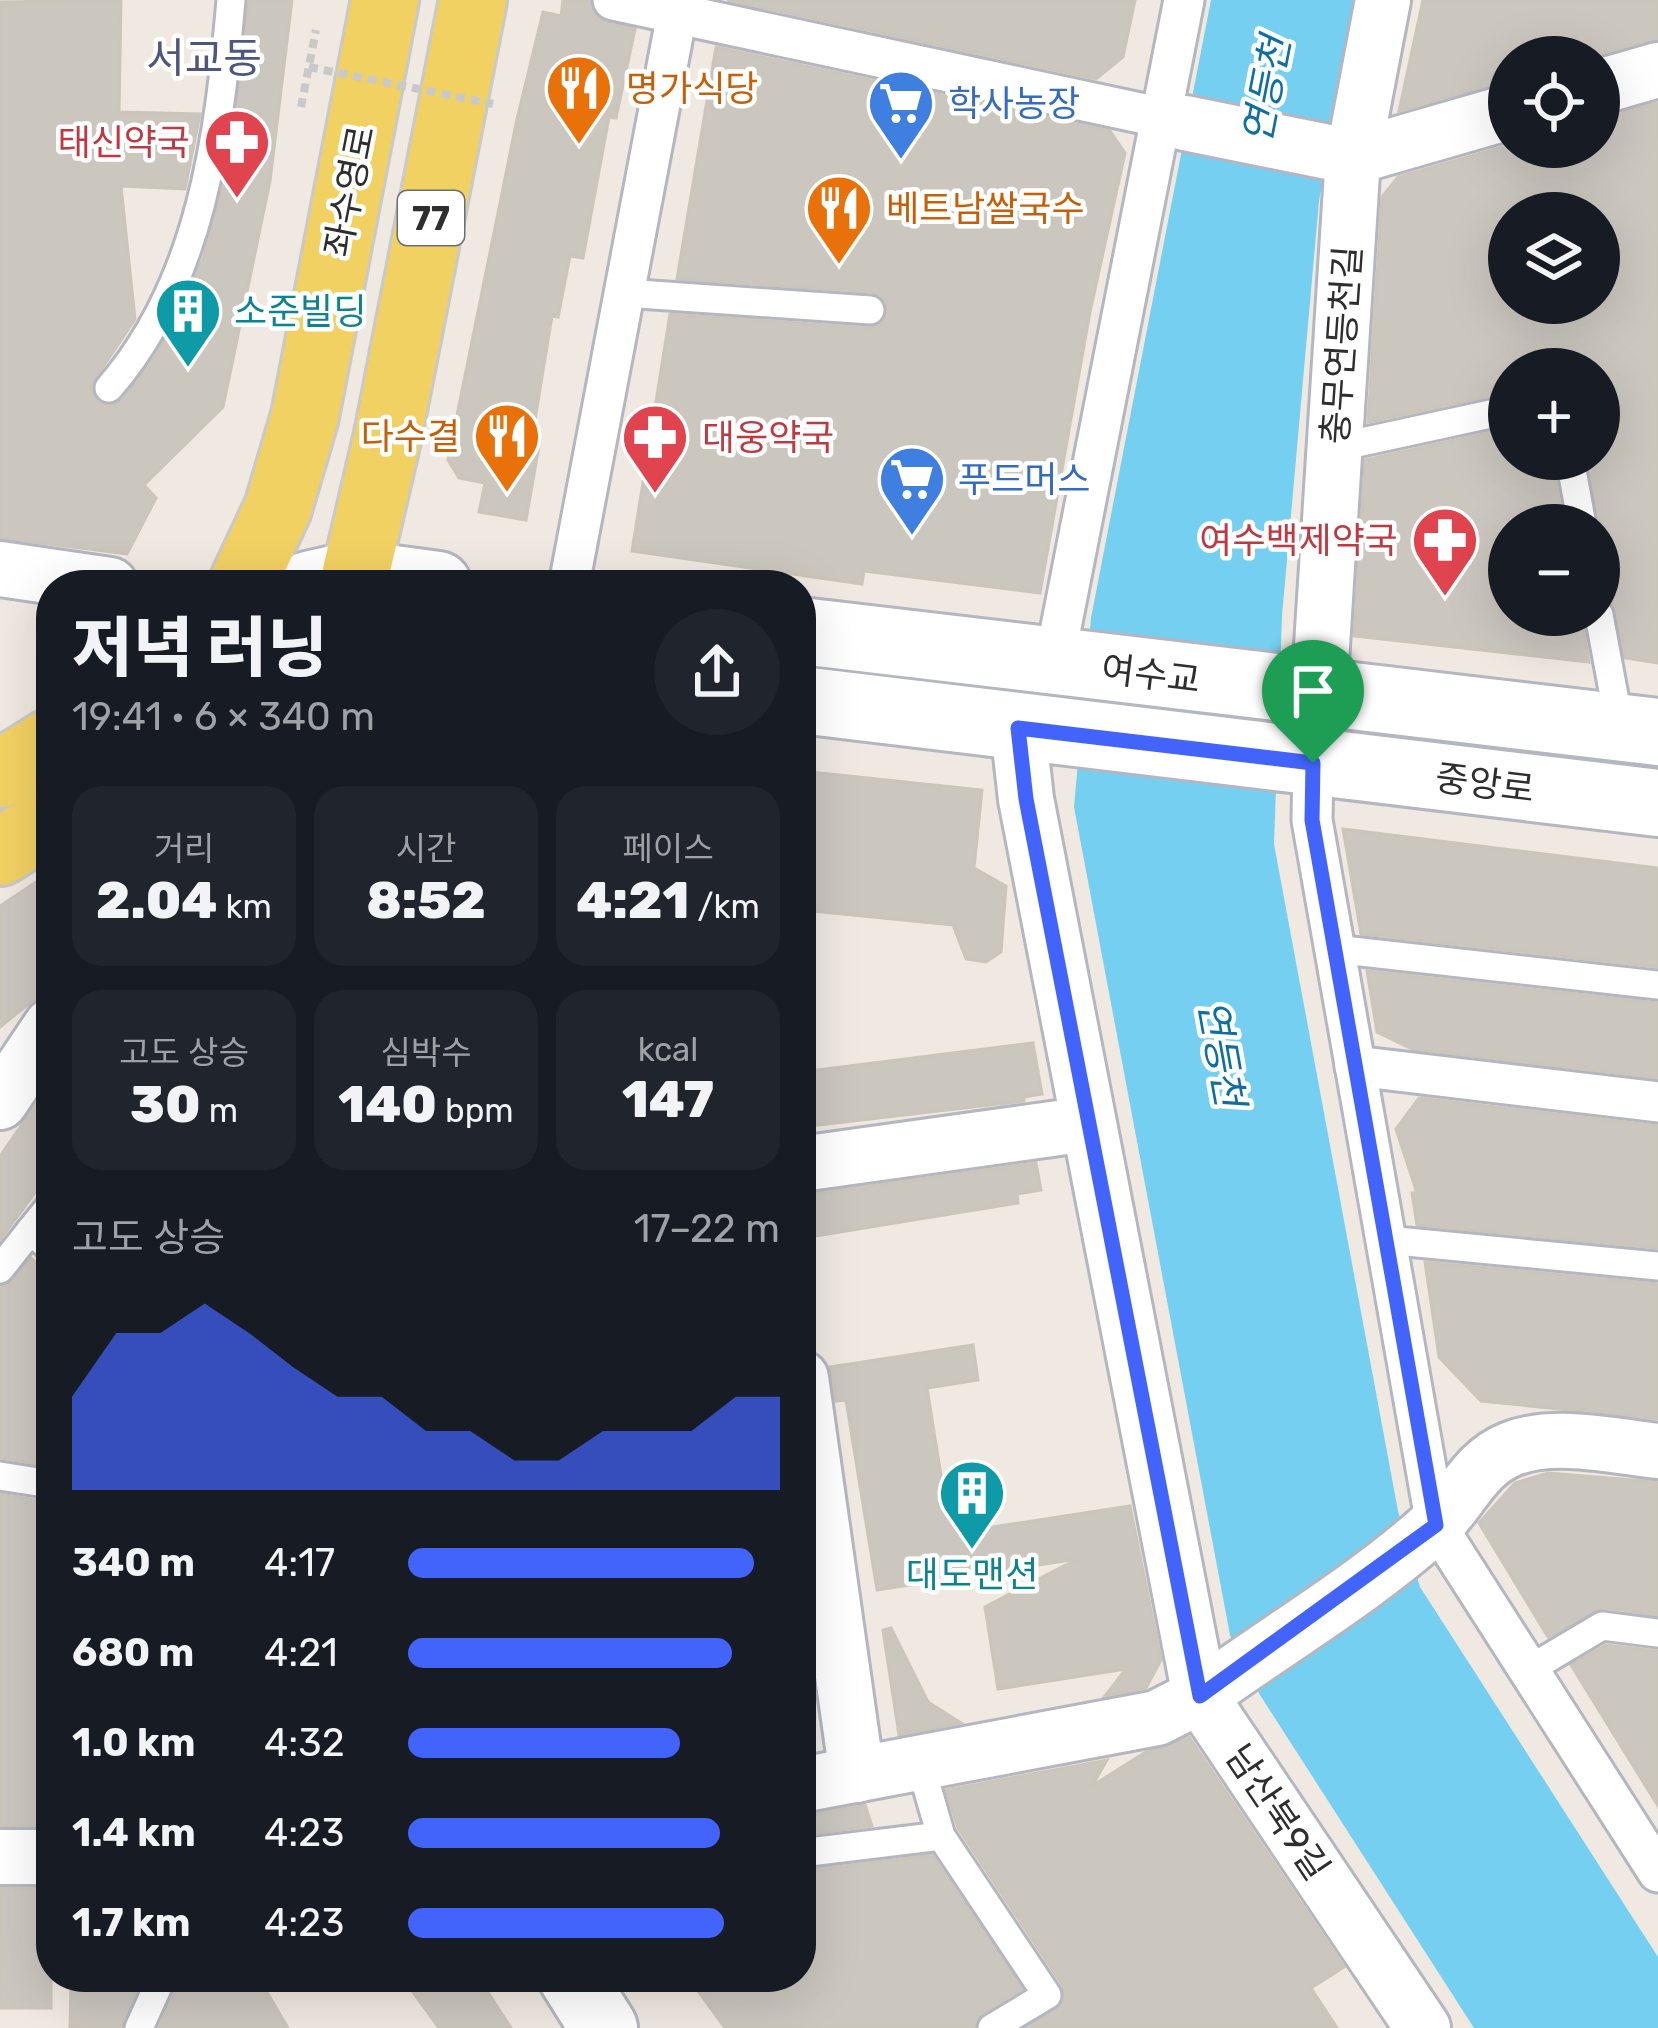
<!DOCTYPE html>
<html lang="ko">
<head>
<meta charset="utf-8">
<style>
	body { margin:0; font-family:Rubik,"Noto Sans KR",sans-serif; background:#20242c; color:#f1f3f6; height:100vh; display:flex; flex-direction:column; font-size:45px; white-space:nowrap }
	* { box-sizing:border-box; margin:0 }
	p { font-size:39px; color:#9ea1a6 }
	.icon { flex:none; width:66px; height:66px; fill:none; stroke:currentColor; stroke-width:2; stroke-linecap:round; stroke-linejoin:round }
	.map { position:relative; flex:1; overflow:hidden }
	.sheet { position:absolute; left:36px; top:570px; width:780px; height:1422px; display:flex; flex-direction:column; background:#171b24; border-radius:48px; box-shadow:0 12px 48px #0002 }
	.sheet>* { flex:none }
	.fabs { position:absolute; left:1488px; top:36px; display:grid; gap:24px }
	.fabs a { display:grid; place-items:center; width:132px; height:132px; border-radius:50%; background:#171b24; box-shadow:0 12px 48px #0002; font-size:60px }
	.pin { position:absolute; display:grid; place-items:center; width:102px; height:102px; color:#fff; margin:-123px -51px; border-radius:50% 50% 50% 0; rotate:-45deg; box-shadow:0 0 12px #0007 }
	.pin .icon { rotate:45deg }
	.round { display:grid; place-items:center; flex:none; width:126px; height:126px; border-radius:63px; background:#20242c }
	.headline { display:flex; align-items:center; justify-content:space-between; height:204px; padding:0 36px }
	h1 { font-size:66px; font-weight:800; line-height:90px }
	.figures { display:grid; grid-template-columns:repeat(3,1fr); gap:18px; height:204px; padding:12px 36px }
	.figures div { display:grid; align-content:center; border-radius:30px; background:#20242c; text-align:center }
	.figures b { font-size:51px; font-weight:800 }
	.figures small { font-size:33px; font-weight:400 }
	.figures p { font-size:33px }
	.chart { height:336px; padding:24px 36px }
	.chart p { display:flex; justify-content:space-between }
	.chart svg { width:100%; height:216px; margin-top:12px; fill:#4264fb; opacity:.7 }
	ul { padding:0 36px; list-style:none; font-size:39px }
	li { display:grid; grid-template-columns:192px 144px 1fr; align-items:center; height:90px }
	li i { height:30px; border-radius:15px; background:#4264fb }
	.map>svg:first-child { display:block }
</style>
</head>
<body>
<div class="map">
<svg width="1658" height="2028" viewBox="0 0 1658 2028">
	<rect width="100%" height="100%" fill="#efe9e1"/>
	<polygon fill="#75cff0" points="1211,0 1356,0 1319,201 1282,616 1274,844 1398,1511 1420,1587 1658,1957 1658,2028 1474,2028 1260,1695 1230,1635 1074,807 1091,618"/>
	<g fill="#cbc7bf" stroke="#cbc5ba" stroke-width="3" fill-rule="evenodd">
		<polygon points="121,0 119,112 200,114 185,189 121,186 135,319 91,385 97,402 108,406 123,399 156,355 203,259 229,158 249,0 292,0 270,181 223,407 144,485 156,498 127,554 0,538 0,2"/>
		<polygon points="563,0 590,0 598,18 635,29 616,118 609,117 583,258 570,256 558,317 552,316 531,444 539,446 526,520 479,512 485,483 459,478 448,460 517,119 543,12 561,16"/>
		<polygon points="727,0 1135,0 1123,57 1096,79"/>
		<polygon points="1423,0 1658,0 1658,39 1590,57 1509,57 1509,81 1399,111"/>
		<polygon points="716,47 1110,131 1125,153 1090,312 1040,593 864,571 862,584 632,551 670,314 869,328 879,326 888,312 886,301 871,292 677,279"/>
		<path d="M1658,103V663L1625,658L1599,547L1588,459H1599V369H1509V392L1368,422L1382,197L1398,177L1509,145L1599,147V118ZM1509,213H1599V303H1509Z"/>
		<polygon points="1509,428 1509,459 1552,459 1563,523 1509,517 1509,615 1581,615 1589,662 1354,636 1365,460"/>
		<polygon points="801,771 982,790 974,868 1006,886 1001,952 986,962 966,959 953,925 801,910"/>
		<polygon points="1343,829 1658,868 1658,967 1361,934"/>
		<polygon points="51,872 51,994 36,998 0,1027 0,906"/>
		<polygon points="1367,971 1658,1003 1658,1078 1412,1049 1377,1032"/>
		<polygon points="1033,1043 1042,1094 1024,1097 1024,1101 801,1127 801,1072"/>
		<polygon points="51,1083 51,1171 0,1240 0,1156"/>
		<polygon points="1419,1098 1658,1126 1658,1248 1417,1225 1412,1193 1417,1193 1396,1129"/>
		<polygon points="1036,1163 1041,1190 1017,1194 1018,1203 809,1237 804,1195"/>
		<polygon points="31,1258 51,1276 51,1466 0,1458 0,1287 13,1281"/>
		<polygon points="1425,1262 1658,1284 1658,1419 1481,1401 1439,1357"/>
		<polygon points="973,1345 978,1380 927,1388 942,1482 965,1478 973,1530 1130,1506 1161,1660 1146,1688 1105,1696 1126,1669 998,1689 985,1607 1077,1559 877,1590 846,1400 836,1401 830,1367"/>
		<polygon points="1548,1473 1658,1482 1658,1615 1603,1608 1548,1637 1479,1523 1515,1483"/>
		<polygon points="0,1494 36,1500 51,1524 51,1826 0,1826"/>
		<polygon points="891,1628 928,1702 961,1723 899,1735 883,1630"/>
		<polygon points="1606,1645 1658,1651 1658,1806 1571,1665"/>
		<polygon points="1189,1737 1344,1967 1311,1988 1337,2028 1027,2028 1062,2004 1063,1986 958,1828 946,1790 1107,1760 1092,1786 1144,1753"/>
		<polygon points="865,1805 872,1826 801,1835 801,1816"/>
		<polygon points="932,1855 1022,1989 982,2013 974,2028 725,2028 688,1977 801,1977 801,1871"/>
		<rect x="0" y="1888" width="51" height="120"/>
		<polygon points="71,1977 142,1977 121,2028 70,2028"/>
		<polygon points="180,1977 258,1977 288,2028 159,2028"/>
		<polygon points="402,1977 478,1977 511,2028 439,2028"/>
	</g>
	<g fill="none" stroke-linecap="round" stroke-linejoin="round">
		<g stroke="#b4b7c1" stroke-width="33">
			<g id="service">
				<polyline points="624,293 870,310"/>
				<path d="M109,388C202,281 219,135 231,0"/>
				<polyline points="1334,448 1509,410"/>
				<polyline points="1570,459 1582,525"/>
				<polyline points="1599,615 1620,728"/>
				<polyline points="1334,949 1658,985"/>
				<polyline points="30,1231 51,1205"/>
				<polyline points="1386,1240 1658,1266"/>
				<polyline points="0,1269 30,1231 51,1248"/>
				<polyline points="0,1476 51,1484"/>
				<polyline points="1530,1669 1602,1626 1658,1633"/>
				<polyline points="920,1763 941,1836 1047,1995 992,2028"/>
				<polyline points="801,1853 941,1836"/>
				<polyline points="139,2028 162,1977"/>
			</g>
		</g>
		<g stroke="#b4b7c1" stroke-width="45">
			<g id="pedestrian">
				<polyline points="613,0 1182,122"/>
				<polyline points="569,585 677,14"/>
				<polyline points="1054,663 1184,0"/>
				<polyline points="1313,763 1312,820 1436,1525 1658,1872"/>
				<polyline points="1355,1066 1658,1102"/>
			</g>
		</g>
		<g stroke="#b4b7c1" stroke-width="60">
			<g id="minor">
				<polyline points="1599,87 1658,70"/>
				<polyline points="1185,123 1353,157 1509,112"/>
				<polyline points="0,569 110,585"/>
				<polyline points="1319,693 1353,157 1383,0"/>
				<polyline points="1018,728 1026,799 1200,1696 1423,2028"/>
				<polyline points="0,1102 51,1026"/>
				<polyline points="801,1164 1087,1124"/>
				<polyline points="801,1378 857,1775"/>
				<path d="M801,1785L1157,1718L1200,1696C1277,1640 1363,1590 1433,1527C1461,1502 1473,1464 1511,1449C1553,1432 1614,1446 1658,1451"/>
				<polyline points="0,1857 51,1857"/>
			</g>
		</g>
		<g stroke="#b4b7c1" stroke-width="72">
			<g id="tertiary">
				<polyline points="308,585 356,574 438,585"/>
				<polyline points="801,631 1658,732"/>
				<polyline points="801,700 1658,803"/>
				<polyline points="572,1977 604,2028"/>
			</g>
		</g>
		<g stroke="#c9c9c9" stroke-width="72">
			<g id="primary">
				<polyline points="242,585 278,508 305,416 385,0"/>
				<polyline points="353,585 388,435 473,0"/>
				<polyline points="0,774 51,742"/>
				<polyline points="0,852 51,820"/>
			</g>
		</g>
		<polyline stroke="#c9c9c9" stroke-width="8" stroke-dasharray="9 6" stroke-linecap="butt" points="301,107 316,30"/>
		<use href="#service" stroke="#fff" stroke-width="27"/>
		<use href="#pedestrian" stroke="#fff" stroke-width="39"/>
		<use href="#minor" stroke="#fff" stroke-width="54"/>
		<use href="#tertiary" stroke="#fff" stroke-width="66"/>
		<use href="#primary" stroke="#f2d163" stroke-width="66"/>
		<polyline stroke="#c9c9c9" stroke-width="8" stroke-dasharray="9 6" stroke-linecap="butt" points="309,67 493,104"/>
	</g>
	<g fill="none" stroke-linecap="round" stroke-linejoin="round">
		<g stroke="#fff" stroke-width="24">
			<polygon id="route" points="1018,728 1313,763 1312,820 1436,1525 1200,1696 1026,799"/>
		</g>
		<use href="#route" stroke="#4264fb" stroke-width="15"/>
	</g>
	<defs>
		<g id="restaurant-pin" transform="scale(3.45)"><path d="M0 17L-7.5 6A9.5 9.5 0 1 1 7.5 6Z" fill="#e8710a" stroke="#fff"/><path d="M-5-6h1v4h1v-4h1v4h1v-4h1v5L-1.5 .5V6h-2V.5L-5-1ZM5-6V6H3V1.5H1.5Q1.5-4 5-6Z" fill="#fff"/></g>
		<g id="supermarket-pin" transform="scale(3.45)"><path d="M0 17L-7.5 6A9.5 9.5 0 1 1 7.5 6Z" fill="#3f7fe0" stroke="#fff"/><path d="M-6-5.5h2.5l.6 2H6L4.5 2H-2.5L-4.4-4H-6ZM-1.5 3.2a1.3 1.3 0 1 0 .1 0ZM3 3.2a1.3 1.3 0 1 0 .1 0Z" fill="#fff"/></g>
		<g id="pharmacy-pin" transform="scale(3.45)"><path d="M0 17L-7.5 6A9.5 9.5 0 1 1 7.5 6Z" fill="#e0444e" stroke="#fff"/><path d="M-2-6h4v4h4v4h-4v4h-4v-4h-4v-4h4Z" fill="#fff"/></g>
		<g id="building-pin" transform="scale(3.45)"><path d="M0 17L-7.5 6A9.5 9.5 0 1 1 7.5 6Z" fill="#0f9aa8" stroke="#fff"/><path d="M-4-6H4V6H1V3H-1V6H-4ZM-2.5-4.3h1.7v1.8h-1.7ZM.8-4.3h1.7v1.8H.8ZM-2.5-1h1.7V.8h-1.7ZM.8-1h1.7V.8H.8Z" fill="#fff"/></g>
	</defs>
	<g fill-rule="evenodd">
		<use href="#restaurant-pin" x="579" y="88"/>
		<use href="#supermarket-pin" x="901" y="103"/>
		<use href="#pharmacy-pin" x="237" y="142"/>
		<use href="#restaurant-pin" x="839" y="208"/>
		<use href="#building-pin" x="188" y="311"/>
		<use href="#restaurant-pin" x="507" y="436"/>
		<use href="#pharmacy-pin" x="655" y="437"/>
		<use href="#supermarket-pin" x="912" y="479"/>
		<use href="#pharmacy-pin" x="1445" y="540"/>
		<use href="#building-pin" x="972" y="1493"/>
	</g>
	<g text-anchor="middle" stroke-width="9" stroke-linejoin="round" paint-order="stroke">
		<rect fill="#fff" stroke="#6d6d6d" stroke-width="3" x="398" y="191" width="66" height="54" rx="9"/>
		<g font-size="33" font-weight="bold" fill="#2e2e2e">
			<text x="431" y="230">77</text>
		</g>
		<g font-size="36" fill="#c56008" stroke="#fff" text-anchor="start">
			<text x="626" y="101">명가식당</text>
			<text x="886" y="221">베트남쌀국수</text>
			<text x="460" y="449" text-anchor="end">다수결</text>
		</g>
		<g font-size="36" fill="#366cbe" stroke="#fff" text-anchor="start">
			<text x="948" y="116">학사농장</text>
			<text x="958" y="492">푸드머스</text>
		</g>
		<g font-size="36" fill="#be3a42" stroke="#fff" text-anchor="end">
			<text x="190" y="155">태신약국</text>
			<text x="702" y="450" text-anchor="start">대웅약국</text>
			<text x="1398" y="553">여수백제약국</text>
		</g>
		<g font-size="36" fill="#2e2e2e" stroke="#fff">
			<text transform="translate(349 191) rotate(-79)" y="13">좌수영로</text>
			<text transform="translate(1341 345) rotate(-86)" y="13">충무연등천길</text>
			<text transform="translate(1151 674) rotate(7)" y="13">여수교</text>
			<text transform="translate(1485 783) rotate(7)" y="13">중앙로</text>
			<text transform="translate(1278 1812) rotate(56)" y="13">남산북9길</text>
		</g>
		<g font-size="36" fill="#0d838f" stroke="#fff" text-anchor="start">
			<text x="234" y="324">소준빌딩</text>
			<text x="972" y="1587" text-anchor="middle">대도맨션</text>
		</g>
		<g font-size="39" font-style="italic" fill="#0d6fa3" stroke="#fff">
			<text transform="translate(1266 90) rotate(-79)" y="14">연등천</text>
			<text transform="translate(1222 1053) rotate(80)" y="14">연등천</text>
		</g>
		<g font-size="42" fill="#4d5680" stroke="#fff">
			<text x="204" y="73">서교동</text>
		</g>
	</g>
</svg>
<div class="fabs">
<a><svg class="icon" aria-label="locate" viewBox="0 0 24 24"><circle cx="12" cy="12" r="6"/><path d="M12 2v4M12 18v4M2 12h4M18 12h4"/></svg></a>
<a><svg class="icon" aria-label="layers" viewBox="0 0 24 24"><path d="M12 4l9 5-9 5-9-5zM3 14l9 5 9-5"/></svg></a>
<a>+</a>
<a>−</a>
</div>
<div class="pin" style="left:1313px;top:763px;background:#1e9e55"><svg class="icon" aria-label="arrive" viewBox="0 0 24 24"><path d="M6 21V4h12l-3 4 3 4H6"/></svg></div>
<section class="sheet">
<div class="headline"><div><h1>저녁 러닝</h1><p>19:41 · 6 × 340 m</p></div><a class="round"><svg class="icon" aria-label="share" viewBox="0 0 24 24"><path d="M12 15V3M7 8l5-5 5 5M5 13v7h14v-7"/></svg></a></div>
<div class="figures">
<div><p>거리</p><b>2.04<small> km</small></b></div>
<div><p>시간</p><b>8:52</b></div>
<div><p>페이스</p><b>4:21<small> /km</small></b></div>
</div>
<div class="figures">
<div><p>고도 상승</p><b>30<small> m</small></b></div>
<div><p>심박수</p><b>140<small> bpm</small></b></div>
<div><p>kcal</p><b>147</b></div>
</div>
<div class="chart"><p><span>고도 상승</span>17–22 m</p>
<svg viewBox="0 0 160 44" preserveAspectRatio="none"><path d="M0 44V25L10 12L20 12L30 6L40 12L50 19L60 25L70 25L80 32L90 32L100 38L110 38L120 32L130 32L140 32L150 25L160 25V44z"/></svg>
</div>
<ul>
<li><b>340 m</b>4:17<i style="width:93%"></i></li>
<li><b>680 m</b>4:21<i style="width:87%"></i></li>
<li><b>1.0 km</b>4:32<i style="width:73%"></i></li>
<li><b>1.4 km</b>4:23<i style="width:84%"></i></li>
<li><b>1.7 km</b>4:23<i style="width:85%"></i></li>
</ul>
</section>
</div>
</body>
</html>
